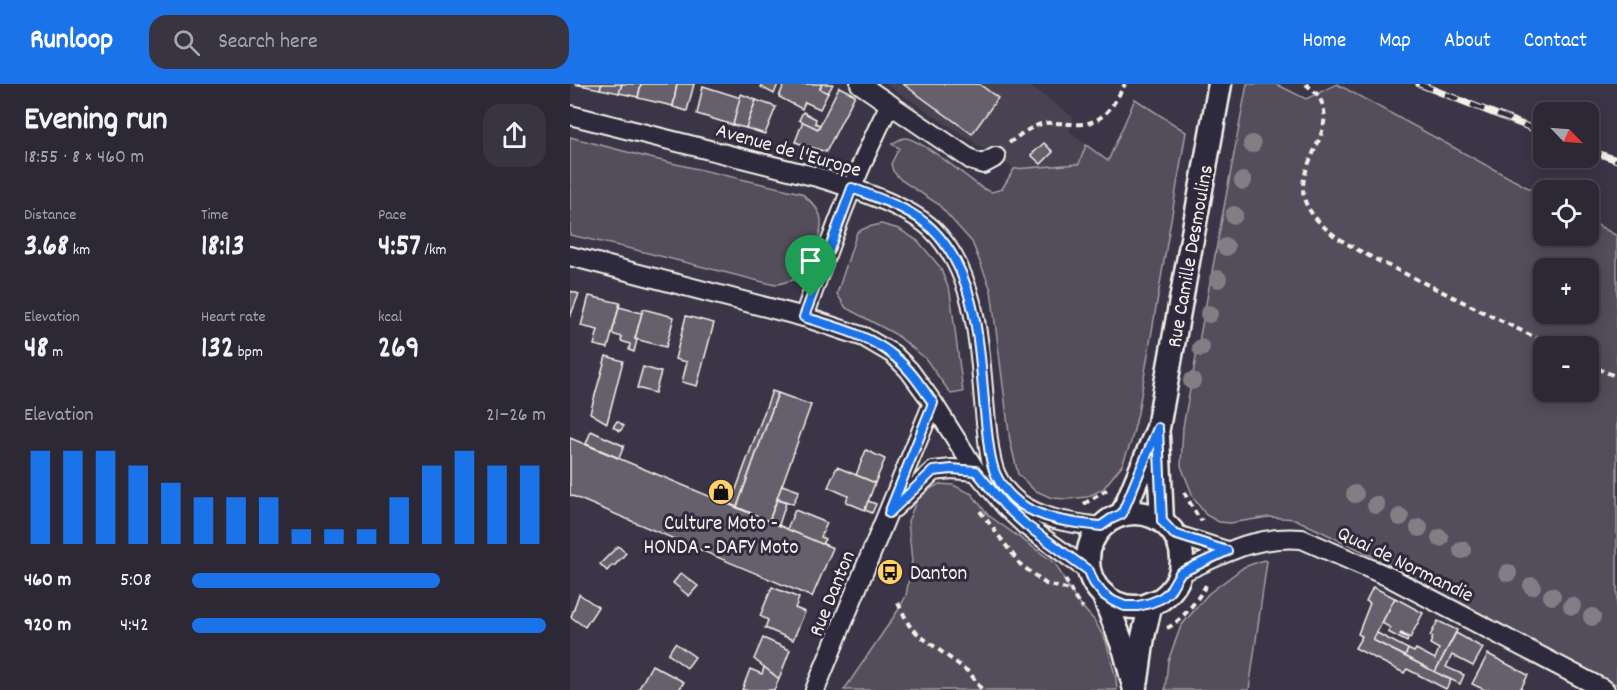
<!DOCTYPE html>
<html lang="en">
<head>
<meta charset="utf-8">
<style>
	body { margin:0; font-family:Dekko,sans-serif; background:#383441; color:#f1f3f6; height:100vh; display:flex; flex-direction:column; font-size:22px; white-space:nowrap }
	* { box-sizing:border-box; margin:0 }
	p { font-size:20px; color:#a6a6ad }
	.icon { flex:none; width:33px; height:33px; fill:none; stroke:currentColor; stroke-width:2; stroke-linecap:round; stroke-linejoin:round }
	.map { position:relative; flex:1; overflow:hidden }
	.drawer { display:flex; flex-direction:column; background:#2c2835; width:570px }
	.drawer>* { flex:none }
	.needle { width:39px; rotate:115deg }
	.buttons { position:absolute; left:963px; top:18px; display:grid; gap:12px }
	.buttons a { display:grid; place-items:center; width:66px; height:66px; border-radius:12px; background:#2c2835; box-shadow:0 3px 15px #0003,0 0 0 2px #484450; font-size:30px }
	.pin { position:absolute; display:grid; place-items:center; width:51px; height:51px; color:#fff; margin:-62px -26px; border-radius:50% 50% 50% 0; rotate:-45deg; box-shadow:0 0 6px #0007 }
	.pin .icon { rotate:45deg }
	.round { display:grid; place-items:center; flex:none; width:63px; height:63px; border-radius:18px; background:#383441 }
	.head { display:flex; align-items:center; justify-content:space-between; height:102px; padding:0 24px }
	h1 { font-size:33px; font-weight:700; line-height:45px }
	.figures { display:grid; grid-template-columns:repeat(3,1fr); gap:9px; height:102px; padding:6px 24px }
	.figures div { display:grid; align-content:center }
	.figures b { font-size:30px; font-weight:700 }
	.figures small { font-size:16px; font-weight:400 }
	.figures p { font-size:16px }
	.chart { height:168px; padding:12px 24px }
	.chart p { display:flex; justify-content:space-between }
	.chart svg { width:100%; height:108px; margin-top:6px; stroke:#1a73e8; stroke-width:6 }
	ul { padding:0 24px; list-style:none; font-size:20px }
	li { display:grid; grid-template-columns:96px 72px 1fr; align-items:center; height:45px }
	li i { height:15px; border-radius:8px; background:#1a73e8 }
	header { display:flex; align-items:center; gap:36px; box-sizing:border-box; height:84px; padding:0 30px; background:#1a73e8; color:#fff }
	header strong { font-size:28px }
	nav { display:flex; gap:33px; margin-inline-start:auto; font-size:21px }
	.search { width:420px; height:54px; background:#383441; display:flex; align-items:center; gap:15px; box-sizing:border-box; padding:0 21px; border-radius:18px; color:#a6a6ad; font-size:22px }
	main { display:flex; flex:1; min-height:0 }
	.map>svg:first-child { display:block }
</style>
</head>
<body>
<header>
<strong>Runloop</strong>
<div class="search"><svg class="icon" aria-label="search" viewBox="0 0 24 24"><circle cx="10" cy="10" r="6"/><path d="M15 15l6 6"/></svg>Search here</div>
<nav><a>Home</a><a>Map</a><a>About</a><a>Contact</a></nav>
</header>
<main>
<section class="drawer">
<div class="head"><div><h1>Evening run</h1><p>18:55 · 8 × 460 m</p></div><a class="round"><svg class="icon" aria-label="share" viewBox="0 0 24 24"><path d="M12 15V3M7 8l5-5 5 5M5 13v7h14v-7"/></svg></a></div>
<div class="figures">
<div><p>Distance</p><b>3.68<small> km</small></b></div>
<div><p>Time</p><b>18:13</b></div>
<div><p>Pace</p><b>4:57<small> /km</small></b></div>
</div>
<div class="figures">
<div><p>Elevation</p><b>48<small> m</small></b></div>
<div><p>Heart rate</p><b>132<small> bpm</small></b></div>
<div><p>kcal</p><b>269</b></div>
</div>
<div class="chart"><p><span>Elevation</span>21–26 m</p>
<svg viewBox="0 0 160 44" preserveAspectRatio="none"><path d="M5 44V6M15 44V6M25 44V6M35 44V12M45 44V19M55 44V25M65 44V25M75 44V25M85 44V38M95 44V38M105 44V38M115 44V25M125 44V12M135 44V6M145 44V12M155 44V12"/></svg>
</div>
<ul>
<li><b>460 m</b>5:08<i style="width:70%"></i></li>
<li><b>920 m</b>4:42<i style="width:100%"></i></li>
</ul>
</section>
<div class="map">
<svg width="1047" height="606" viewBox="0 0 1047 606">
	<rect width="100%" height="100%" fill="#3b3647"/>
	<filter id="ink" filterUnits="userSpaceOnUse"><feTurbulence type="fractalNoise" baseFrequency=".0167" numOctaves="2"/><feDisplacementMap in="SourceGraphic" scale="12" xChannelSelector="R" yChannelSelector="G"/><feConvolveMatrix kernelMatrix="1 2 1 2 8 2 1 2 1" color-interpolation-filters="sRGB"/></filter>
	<g filter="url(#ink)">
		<polygon fill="#484352" points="316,0 457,0 503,33 500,48 516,61 509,80 444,85"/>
		<g fill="#534e5c" stroke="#a4a0a2" stroke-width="1.5" fill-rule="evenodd">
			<path d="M677,0H706L736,15L767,0L973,112L974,152H1018L1019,136L1047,152V601L790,466L725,435L699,433L660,439L649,438L636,431L624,415L611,382L613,343ZM1018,184V230H974V184ZM1018,262V308H974V262Z"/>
			<path d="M565,15L616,48L568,329L561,358L552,381L533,405L517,413L498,415L482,414L464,406L448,390L440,357L421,206L402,158L368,120L331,96L323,87L321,80L329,64L322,60C326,58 330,54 335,54C349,54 398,94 412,104L422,108L432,105L444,85L509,80L516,61L538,77Z"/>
			<path d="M0,53L80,74L231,109C238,115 247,122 250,131C256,152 236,177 226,195L205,201L62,165L0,151Z"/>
			<polygon points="311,140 329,145 348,157 370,183 380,208 393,308 381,310 355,274 325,250 276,224 267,210 287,148 298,143"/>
			<polygon points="369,400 383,401 402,410 418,431 485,479 506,516 524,536 536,557 546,595 547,606 274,606 327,528 336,512 342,477 338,437 349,411"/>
			<polygon points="694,476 697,477 679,606 595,606 598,577 611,542 638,510 674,483"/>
		</g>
		<g fill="#65616c" stroke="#f4f1e8" stroke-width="1.5">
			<polygon points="4,0 32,0 30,5"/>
			<polygon points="32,0 52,0 49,9 30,5"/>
			<polygon points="52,0 71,0 68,13 49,9"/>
			<polygon points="71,0 107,0 103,22 68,14"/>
			<polygon points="107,0 124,0 117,27 103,23"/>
			<polygon points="192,0 208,0 204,10 191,3"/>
			<polygon points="214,0 252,0 250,5 258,9 250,25 235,18 232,25 209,13"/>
			<polygon points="252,0 263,0 258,9 250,5"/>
			<polygon points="333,0 409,0 428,14 402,50"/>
			<polygon points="133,2 171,14 163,41 127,30"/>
			<polygon points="269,3 285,11 256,68 225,58 233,37 248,45"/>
			<polygon points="171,10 186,16 176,44 163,41"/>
			<polygon points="186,16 206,23 195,50 176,44"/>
			<polygon points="233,28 246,35 245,39 250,41 248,45 229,36"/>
			<polygon points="474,59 483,68 471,80 461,71"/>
			<polygon points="0,207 9,210 0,233"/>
			<polygon points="19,212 50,219 38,264 24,261 28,246 11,242"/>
			<polygon points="49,223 72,229 65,255 67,256 64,268 59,266 60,260 51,257 52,253 42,250"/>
			<polygon points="73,225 104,233 96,263 65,255"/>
			<polygon points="116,232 144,239 127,302 112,298 117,278 105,275"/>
			<polygon points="36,272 53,277 37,339 20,329"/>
			<polygon points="73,283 91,288 85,309 67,304"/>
			<polygon points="202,307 208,309 167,423 142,413 146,404 164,411"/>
			<polygon points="208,309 241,321 199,437 167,423"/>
			<polygon points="47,337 54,342 50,347 43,343"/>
			<polygon points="21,347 54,362 49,374 16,360"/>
			<polygon points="0,354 263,464 242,513 0,411"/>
			<polygon points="296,366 315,375 305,399 286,391"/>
			<polygon points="267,383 305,399 295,426 276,418 278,412 258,403"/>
			<polygon points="212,401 229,407 223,420 207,414"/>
			<polygon points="207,416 216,419 209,441 199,437"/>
			<polygon points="298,417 306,420 302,429 295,426"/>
			<polygon points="225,426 257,439 251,453 255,455 252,460 217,445"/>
			<polygon points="48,462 56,469 44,482 42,481 37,487 30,480"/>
			<polygon points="111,489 128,502 119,512 103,499"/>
			<polygon points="202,503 229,514 225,524 235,528 223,556 195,544 198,536 190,532"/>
			<polygon points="803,503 825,514 803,556 881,596 876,605 837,585 834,589 785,564 792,552 788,550 800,519 796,517"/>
			<polygon points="9,510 28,523 15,543 1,533"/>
			<polygon points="825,514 853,529 840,554 831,549 830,550 838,555 837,558 818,548 821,544 812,539"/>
			<polygon points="868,537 887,546 865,588 835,572 838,565 844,568 846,565 865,575 869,565 860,560 863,553 860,552"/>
			<polygon points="807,549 838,565 835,572 803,556"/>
			<polygon points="886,549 913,564 903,582 882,571 876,583 894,591 890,600 865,588"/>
			<polygon points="193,554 220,566 209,595 184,575"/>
			<polygon points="105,559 125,573 117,584 98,570"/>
			<polygon points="918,570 958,591 950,606 915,606 902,600"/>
			<polygon points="82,581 114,598 109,606 68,606"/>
			<polygon points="194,583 209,595 204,606 172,606 180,585 192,590"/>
		</g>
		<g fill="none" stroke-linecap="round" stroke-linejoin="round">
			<g stroke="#f4f1e8" stroke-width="22">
				<g id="minor">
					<polyline points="290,0 403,77 413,80 426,73"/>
					<path d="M0,31L247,93C280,103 337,121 362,145C411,193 409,274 416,338C418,354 419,376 426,391C431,402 440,412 449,419C473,436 503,439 531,443"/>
					<polyline points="0,172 234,233 294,253 323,270 339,286 363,319 406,387 435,422 455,441 519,487"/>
					<path d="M234,233C259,161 285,88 320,20"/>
					<polyline points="324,424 363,387 382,385 406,387"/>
					<polyline points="604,450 657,467"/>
					<path d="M610,489C652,471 683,451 732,455L819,493L1035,606"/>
					<polyline points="245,606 363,319"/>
				</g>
			</g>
			<g stroke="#f4f1e8" stroke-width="27">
				<g id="tertiary">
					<polyline points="588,352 592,437"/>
					<circle cx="565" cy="476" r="47"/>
					<polyline points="552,431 588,344 650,0"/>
					<polyline points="533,510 555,567 565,606"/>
					<polyline points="567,596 573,553 581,519"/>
				</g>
			</g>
			<g stroke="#f4f1e8" stroke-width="4" stroke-dasharray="6 4.5" stroke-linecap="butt">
				<path d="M736,0C740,4 746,8 749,13C770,48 723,80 735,117C740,131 755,145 768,154C794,171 824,184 852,198C896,219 939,241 983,262"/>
				<path d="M439,59C450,51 462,41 476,39C488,38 501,41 513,40C536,37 545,18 555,0"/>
				<polyline points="1018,280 1047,293"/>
				<polyline points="614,408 628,433 632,437"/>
				<polyline points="514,420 538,405"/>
				<polyline points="410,427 450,480 476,500 500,506"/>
				<polyline points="495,495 506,516 513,524"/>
				<polyline points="328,519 339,541 349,551 400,589 412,606"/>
				<path d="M597,544C610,539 631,512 637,499"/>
			</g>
			<use href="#minor" stroke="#2f2a3d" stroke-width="18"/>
			<use href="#tertiary" stroke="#2f2a3d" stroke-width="22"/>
			<g stroke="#f4f1e8" stroke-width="7">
				<g id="rail">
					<polyline points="849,0 974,49"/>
					<polyline points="1018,66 1047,76"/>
				</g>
			</g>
			<use href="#rail" stroke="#2f2a3d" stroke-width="4.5" stroke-dasharray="14" stroke-linecap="butt"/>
		</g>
		<g fill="#827e85">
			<circle cx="682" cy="60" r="9"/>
			<circle cx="673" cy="97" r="9"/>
			<circle cx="664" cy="131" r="9"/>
			<circle cx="656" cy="163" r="9"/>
			<circle cx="648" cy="195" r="9"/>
			<circle cx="639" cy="230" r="9"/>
			<circle cx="631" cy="264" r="9"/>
			<circle cx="622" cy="297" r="9"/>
			<circle cx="785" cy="410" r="9"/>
			<circle cx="806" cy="421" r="9"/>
			<circle cx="830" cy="433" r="9"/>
			<circle cx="849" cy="444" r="9"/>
			<circle cx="870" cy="454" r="9"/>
			<circle cx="892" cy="466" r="9"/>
			<circle cx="938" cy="489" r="9"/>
			<circle cx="962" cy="502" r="9"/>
			<circle cx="982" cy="512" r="9"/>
			<circle cx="1002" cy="522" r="9"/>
			<circle cx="1022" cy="533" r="9"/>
		</g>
	</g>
	<g fill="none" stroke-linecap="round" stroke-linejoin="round" filter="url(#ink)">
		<g stroke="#fff" stroke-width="12">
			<path id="route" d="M282,104C309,115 341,124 362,145C411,193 409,274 416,338C418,354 419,376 426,391C431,402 440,412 449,419C473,436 503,439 531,442L541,435L552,430L588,344L592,437L604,450L657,467L610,489L599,508L590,515L580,519L568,522H555L543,517L533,510L524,499L519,487L456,441L435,422L406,387L382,385L363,387L319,429L363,319C351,302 340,285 324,272C299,251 265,243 234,233Z"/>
		</g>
		<use href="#route" stroke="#1a73e8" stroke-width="8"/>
	</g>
	<defs>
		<g id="shop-disc" transform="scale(1.35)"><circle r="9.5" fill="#ffd166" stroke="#2f2a3d"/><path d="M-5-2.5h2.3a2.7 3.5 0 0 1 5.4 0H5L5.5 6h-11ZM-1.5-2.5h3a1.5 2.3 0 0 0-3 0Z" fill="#111"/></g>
		<g id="bus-disc" transform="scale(1.35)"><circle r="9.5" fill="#ffd166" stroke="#2f2a3d"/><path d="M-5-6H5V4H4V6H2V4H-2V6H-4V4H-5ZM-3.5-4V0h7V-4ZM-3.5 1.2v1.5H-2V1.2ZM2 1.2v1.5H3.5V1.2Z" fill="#111"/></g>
	</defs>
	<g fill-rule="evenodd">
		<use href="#shop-disc" x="151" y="408"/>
		<use href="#bus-disc" x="320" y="488"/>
	</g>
	<g text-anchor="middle" stroke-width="6" stroke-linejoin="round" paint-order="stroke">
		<g font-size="21" fill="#f4f1e8" stroke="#2f2a3d">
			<text transform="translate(219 65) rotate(16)" y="7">Avenue de l'Europe</text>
			<text transform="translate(619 172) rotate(-80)" y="7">Rue Camille Desmoulins</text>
			<text transform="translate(836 479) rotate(26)" y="7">Quai de Normandie</text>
			<text transform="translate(261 509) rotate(-68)" y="7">Rue Danton</text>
		</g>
		<g font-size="21" fill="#f4f1e8" stroke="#2f2a3d">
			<text x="151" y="445">Culture Moto -<tspan x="151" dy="24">HONDA - DAFY Moto</tspan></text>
			<text x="340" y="495" text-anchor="start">Danton</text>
		</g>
	</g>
</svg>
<div class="buttons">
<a><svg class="needle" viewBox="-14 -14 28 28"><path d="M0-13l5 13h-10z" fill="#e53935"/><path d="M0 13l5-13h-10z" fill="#a6a6ad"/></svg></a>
<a><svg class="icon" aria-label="locate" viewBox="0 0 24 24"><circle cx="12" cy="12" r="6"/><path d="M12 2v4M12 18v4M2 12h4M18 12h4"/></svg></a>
<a>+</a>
<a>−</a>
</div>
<div class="pin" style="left:241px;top:213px;background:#1e9e55"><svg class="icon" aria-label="arrive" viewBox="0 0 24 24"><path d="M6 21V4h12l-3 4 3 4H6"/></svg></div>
</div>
</main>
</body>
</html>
